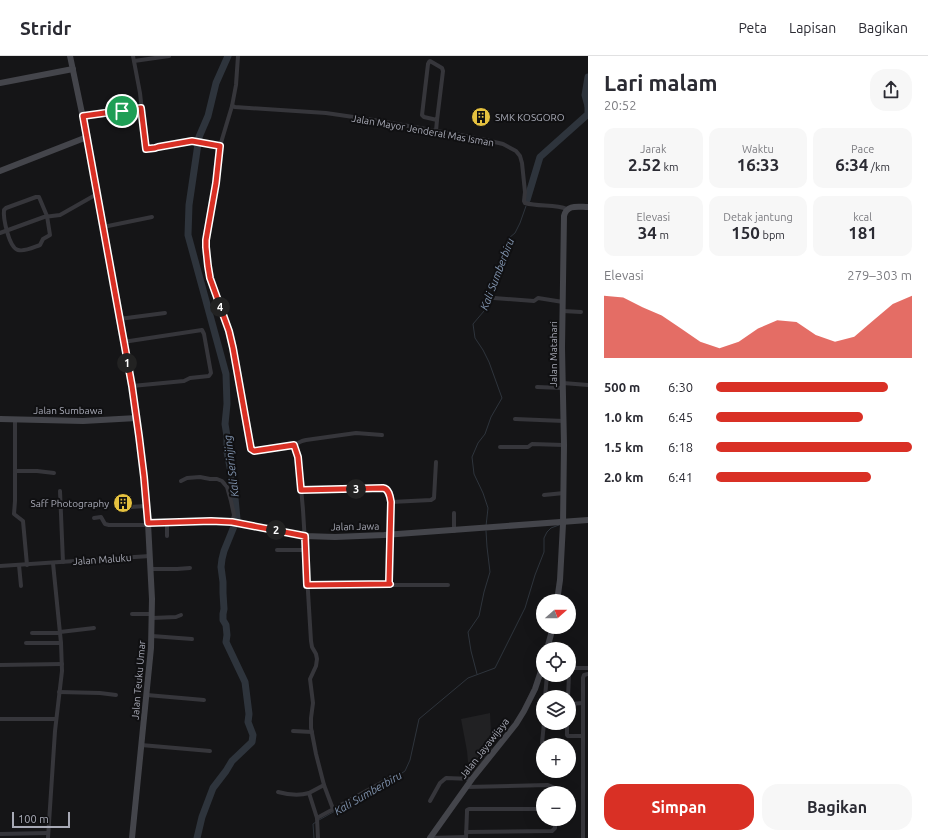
<!DOCTYPE html>
<html lang="id">
<head>
<meta charset="utf-8">
<style>
	body { margin:0; font-family:Ubuntu,sans-serif; background:#f7f7f7; color:#2b2b33; height:100vh; display:flex; flex-direction:column; font-size:15px; white-space:nowrap }
	* { box-sizing:border-box; margin:0 }
	p { font-size:13px; color:#7c7c81 }
	.icon { flex:none; width:22px; height:22px; fill:none; stroke:currentColor; stroke-width:2; stroke-linecap:round; stroke-linejoin:round }
	.map { position:relative; flex:1; overflow:hidden }
	.sheet { display:flex; flex-direction:column; background:#fff; width:340px }
	.sheet>* { flex:none }
	.needle { width:26px; rotate:69deg }
	.fabs { position:absolute; left:536px; top:538px; display:grid; gap:8px }
	.fabs a { display:grid; place-items:center; width:40px; height:40px; border-radius:50%; background:#fff; box-shadow:0 4px 16px #0002; font-size:20px }
	.scale { position:absolute; left:12px; bottom:10px; width:58px; box-sizing:border-box; padding-left:4px; border:2px solid #a8aab6; border-top:0; font-size:11px; line-height:14px; white-space:nowrap; color:#a8aab6; -webkit-text-stroke:3px #101012; paint-order:stroke }
	.pin { position:absolute; display:grid; place-items:center; width:34px; height:34px; color:#fff; margin:-17px; border:2px solid #fff; border-radius:50%; box-shadow:0 1px 4px #0007 }
	.km { position:absolute; width:20px; height:20px; margin:-10px; border-radius:50%; background:#222; color:#fff; font-size:11px; line-height:20px; text-align:center }
	.round { display:grid; place-items:center; flex:none; width:42px; height:42px; border-radius:16px; background:#f7f7f7 }
	.head { display:flex; align-items:center; justify-content:space-between; height:68px; padding:0 16px }
	h1 { font-size:22px; font-weight:700; line-height:30px }
	.figures { display:grid; grid-template-columns:repeat(3,1fr); gap:6px; height:68px; padding:4px 16px }
	.figures div { display:grid; align-content:center; border-radius:10px; background:#f7f7f7; text-align:center }
	.figures b { font-size:17px; font-weight:700 }
	.figures small { font-size:11px; font-weight:400 }
	.figures p { font-size:11px }
	.chart { height:112px; padding:8px 16px }
	.chart p { display:flex; justify-content:space-between }
	.chart svg { width:100%; height:72px; margin-top:4px; fill:#d93025; opacity:.7 }
	.primary-button { display:flex; gap:8px; margin-top:auto; padding:8px 16px }
	.primary-button a { flex:1; height:46px; border-radius:16px; background:#d93025; color:#fff; font-size:16px; font-weight:700; line-height:46px; text-align:center }
	.primary-button a+a { background:#f7f7f7; color:#2b2b33 }
	ul { padding:0 16px; list-style:none; font-size:13px }
	li { display:grid; grid-template-columns:64px 48px 1fr; align-items:center; height:30px }
	li i { height:10px; border-radius:5px; background:#d93025 }
	header { display:flex; align-items:center; gap:24px; box-sizing:border-box; height:56px; padding:0 20px; background:#fff; border-bottom:1px solid #e1e1e2 }
	header strong { font-size:19px }
	nav { display:flex; gap:22px; margin-inline-start:auto; font-size:14px }
	main { display:flex; flex:1; min-height:0 }
	.map>svg:first-child { display:block }
</style>
</head>
<body>
<header>
<strong>Stridr</strong>
<nav><a>Peta</a><a>Lapisan</a><a>Bagikan</a></nav>
</header>
<main>
<div class="map">
<svg width="588" height="782" viewBox="0 0 588 782">
	<rect width="100%" height="100%" fill="#151517"/>
	<polygon fill="#212123" points="490,657 492,695 477,716 469,717 467,695 461,663"/>
	<g fill="none" stroke-linecap="round" stroke-linejoin="round">
		<g stroke="#2e343c" stroke-width="1">
			<polyline points="486,470 488,452 483,437 474,418 472,401 478,387 485,378 491,361 502,342 489,306 483,294 475,282 473,268 484,255 490,242 490,233 495,225 509,182 515,177 520,167 526,150"/>
			<polyline points="477,618 471,595 468,576 479,560 484,536 490,516 487,491 486,475"/>
			<polyline points="319,764 351,746 373,736 405,715 410,704 419,663 468,622 495,612 525,552 535,519 544,496 544,482 547,476 551,472 559,469"/>
			<polyline points="314,782 313,768 316,766"/>
		</g>
		<g stroke="#2e343c" stroke-width="7">
			<polyline points="588,21 585,39 588,50"/>
			<polyline points="527,144 540,101 588,58 588,50"/>
			<polyline points="197,782 202,761 213,732 226,715 232,705 252,686 253,679 248,666 249,658 245,626 226,586 227,579 226,569 223,564 223,558 224,553 223,537 223,526 221,511 222,503 224,495 237,463 234,431 227,396 227,380 225,368 227,348 226,318 188,179 189,149 199,81 208,60 216,27 228,0"/>
		</g>
		<g stroke="#36363b" stroke-width="4">
			<polyline points="133,0 140,37 146,93 155,92 158,91 192,85 220,90"/>
			<polyline points="238,0 236,29 232,50 220,90 216,127 206,184 208,210 211,222 229,275 233,291 251,393 254,395 292,389 294,389 295,391 300,420 303,454 311,585 312,591 316,598 317,603 316,610 310,623 313,647 311,662 311,672 316,698 324,729 333,753"/>
			<polyline points="134,5 169,0"/>
			<polygon points="430,5 442,12 443,15 437,64 424,61 422,59 428,8 429,6"/>
			<path d="M232,50L235,51L326,57L374,64L460,79L486,84L503,88L516,95L520,100L522,107L525,136L524,145L525,147C539,151 555,148 567,153"/>
			<polyline points="83,60 141,52"/>
			<polyline points="436,75 437,64"/>
			<path d="M36,141H39L47,160L50,179L43,183L40,189C34,191 25,196 18,194C9,192 3,162 4,154L6,152Z"/>
			<polyline points="103,171 152,161"/>
			<polyline points="0,177 44,161 60,159 97,138"/>
			<polyline points="494,242 534,245 538,242 563,246"/>
			<polyline points="563,255 581,256"/>
			<polyline points="119,263 165,257"/>
			<polyline points="123,286 202,274 204,278 211,317 209,320 190,322 184,325 132,330"/>
			<polyline points="563,327 588,329"/>
			<polyline points="537,331 563,332"/>
			<polyline points="515,363 564,365"/>
			<polyline points="15,364 15,445 14,458 23,465 27,509"/>
			<polyline points="294,389 302,385 306,384 356,377 382,379"/>
			<polyline points="500,391 528,391 532,388 564,389"/>
			<polyline points="15,415 37,415 54,417"/>
			<polyline points="181,425 187,422 200,421 210,423 217,423 222,425 227,431 231,445 234,459 232,466"/>
			<polyline points="301,434 385,432 389,436 391,446 390,528 391,529 448,529"/>
			<polyline points="60,435 63,506"/>
			<polyline points="544,439 564,437"/>
			<polyline points="391,446 431,444 434,442 436,406"/>
			<polyline points="129,447 130,451 146,450"/>
			<polyline points="454,457 454,475"/>
			<polyline points="94,462 101,461 105,468 109,469 148,469"/>
			<polyline points="167,467 167,480"/>
			<polyline points="277,494 306,494"/>
			<polyline points="19,509 21,530"/>
			<polyline points="0,510 150,500"/>
			<polyline points="150,513 177,513 190,512"/>
			<polyline points="307,529 390,528"/>
			<polyline points="132,558 152,558"/>
			<polyline points="152,562 176,561 181,559"/>
			<polyline points="60,576 94,572"/>
			<polyline points="32,577 60,577"/>
			<polyline points="152,580 192,583"/>
			<polyline points="26,587 61,587"/>
			<polyline points="0,609 62,608"/>
			<polyline points="569,612 588,612"/>
			<polyline points="59,636 100,637 116,639"/>
			<polyline points="147,639 204,644"/>
			<polyline points="545,641 547,619"/>
			<polyline points="568,641 569,619"/>
			<polyline points="569,648 583,647"/>
			<polyline points="0,663 56,663"/>
			<polyline points="567,667 567,679 568,680 582,680"/>
			<polyline points="293,675 312,676"/>
			<polyline points="542,687 544,667"/>
			<polyline points="141,689 210,695"/>
			<polyline points="466,731 548,729 553,731 555,733 555,737"/>
			<path d="M278,736C289,739 299,740 309,737"/>
			<polyline points="430,745 440,727 446,722 472,723"/>
			<polyline points="317,762 392,721"/>
			<polyline points="466,776 552,775 555,772 555,763"/>
			<polyline points="0,778 48,777"/>
			<polyline points="48,782 55,675 62,615 61,587 53,507"/>
			<polyline points="318,782 317,762 309,737 324,729"/>
			<polyline points="430,782 466,781"/>
			<polyline points="466,782 467,756 467,754 469,753 543,753"/>
			<polyline points="583,782 583,622 584,619 588,618"/>
		</g>
		<g stroke="#44454b" stroke-width="6">
			<polyline points="70,0 87,81 132,330 139,380 144,421 148,467 152,543 151,592 132,782"/>
			<polyline points="0,27 73,13"/>
			<polyline points="0,115 87,81"/>
			<polyline points="0,363 83,365 137,362"/>
			<polyline points="148,467 211,465 232,466 305,480 335,481 384,479 588,464"/>
			<path d="M557,545L560,524L563,468L564,389L562,292L564,160C567,148 578,151 588,151"/>
			<polyline points="547,593 553,571"/>
			<polyline points="430,782 472,723 516,668 524,655 535,633 543,609"/>
		</g>
	</g>
	<g fill="none" stroke-linecap="round" stroke-linejoin="round">
		<g stroke="#fff" stroke-width="8">
			<path id="route" d="M141,52L146,93L155,92L158,91L192,85L220,90L216,127L206,184V191L208,210L210,222L229,275L233,292L251,393L254,395L294,389L298,401L301,434L383,432C389,433 390,440 391,446L389,526L390,528L307,529L305,480L232,466L211,465L148,467L144,421L139,380L132,330L83,60Z"/>
		</g>
		<use href="#route" stroke="#d93025" stroke-width="5"/>
	</g>
	<defs>
		<g id="building-disc" transform="scale(1)"><circle r="9.5" fill="#e5c13f" stroke="#101012"/><path d="M-4-6H4V6H1V3H-1V6H-4ZM-2.5-4.3h1.7v1.8h-1.7ZM.8-4.3h1.7v1.8H.8ZM-2.5-1h1.7V.8h-1.7ZM.8-1h1.7V.8H.8Z" fill="#111"/></g>
	</defs>
	<g fill-rule="evenodd">
		<use href="#building-disc" x="481" y="61"/>
		<use href="#building-disc" x="123" y="447"/>
	</g>
	<g text-anchor="middle" stroke-width="4" stroke-linejoin="round" paint-order="stroke">
		<g font-size="10" fill="#a8aab6" stroke="#101012" text-anchor="start">
			<text x="495" y="65">SMK KOSGORO</text>
			<text x="109" y="451" text-anchor="end">Saff Photography</text>
		</g>
		<g font-size="10" fill="#a8aab6" stroke="#101012">
			<text transform="translate(423 74) rotate(10)" y="4">Jalan Mayor Jenderal Mas Isman</text>
			<text transform="translate(553 298) rotate(-90)" y="4">Jalan Matahari</text>
			<text x="68" y="358">Jalan Sumbawa</text>
			<text transform="translate(355 470) rotate(-1)" y="4">Jalan Jawa</text>
			<text transform="translate(102 503) rotate(-4)" y="4">Jalan Maluku</text>
			<text transform="translate(138 624) rotate(-85)" y="4">Jalan Teuku Umar</text>
			<text transform="translate(484 692) rotate(-52)" y="4">Jalan Jayawijaya</text>
		</g>
		<g font-size="11" font-style="italic" fill="#8194af" stroke="#101012">
			<text transform="translate(497 218) rotate(-69)" y="4">Kali Sumberbiru</text>
			<text transform="translate(231 410) rotate(-97)" y="4">Kali Serinjing</text>
			<text transform="translate(368 737) rotate(-30)" y="4">Kali Sumberbiru</text>
		</g>
	</g>
</svg>
<div class="fabs">
<a><svg class="needle" viewBox="-14 -14 28 28"><path d="M0-13l5 13h-10z" fill="#e53935"/><path d="M0 13l5-13h-10z" fill="#7c7c81"/></svg></a>
<a><svg class="icon" aria-label="locate" viewBox="0 0 24 24"><circle cx="12" cy="12" r="6"/><path d="M12 2v4M12 18v4M2 12h4M18 12h4"/></svg></a>
<a><svg class="icon" aria-label="layers" viewBox="0 0 24 24"><path d="M12 4l9 5-9 5-9-5zM3 14l9 5 9-5"/></svg></a>
<a>+</a>
<a>−</a>
</div>
<div class="scale">100 m</div>
<div class="pin" style="left:122px;top:55px;background:#1e9e55"><svg class="icon" aria-label="arrive" viewBox="0 0 24 24"><path d="M6 21V4h12l-3 4 3 4H6"/></svg></div>
<b class="km" style="left:127px;top:307px">1</b>
<b class="km" style="left:276px;top:474px">2</b>
<b class="km" style="left:356px;top:433px">3</b>
<b class="km" style="left:220px;top:251px">4</b>
</div>
<section class="sheet">
<div class="head"><div><h1>Lari malam</h1><p>20:52</p></div><a class="round"><svg class="icon" aria-label="share" viewBox="0 0 24 24"><path d="M12 15V3M7 8l5-5 5 5M5 13v7h14v-7"/></svg></a></div>
<div class="figures">
<div><p>Jarak</p><b>2.52<small> km</small></b></div>
<div><p>Waktu</p><b>16:33</b></div>
<div><p>Pace</p><b>6:34<small> /km</small></b></div>
</div>
<div class="figures">
<div><p>Elevasi</p><b>34<small> m</small></b></div>
<div><p>Detak jantung</p><b>150<small> bpm</small></b></div>
<div><p>kcal</p><b>181</b></div>
</div>
<div class="chart"><p><span>Elevasi</span>279–303 m</p>
<svg viewBox="0 0 160 44" preserveAspectRatio="none"><path d="M0 44V6L10 7L20 13L30 18L40 26L50 34L60 38L70 34L80 26L90 21L100 22L110 30L120 34L130 31L140 21L150 11L160 6V44z"/></svg>
</div>
<ul>
<li><b>500 m</b>6:30<i style="width:88%"></i></li>
<li><b>1.0 km</b>6:45<i style="width:75%"></i></li>
<li><b>1.5 km</b>6:18<i style="width:100%"></i></li>
<li><b>2.0 km</b>6:41<i style="width:79%"></i></li>
</ul>
<div class="primary-button"><a>Simpan</a><a>Bagikan</a></div>
</section>
</main>
</body>
</html>
